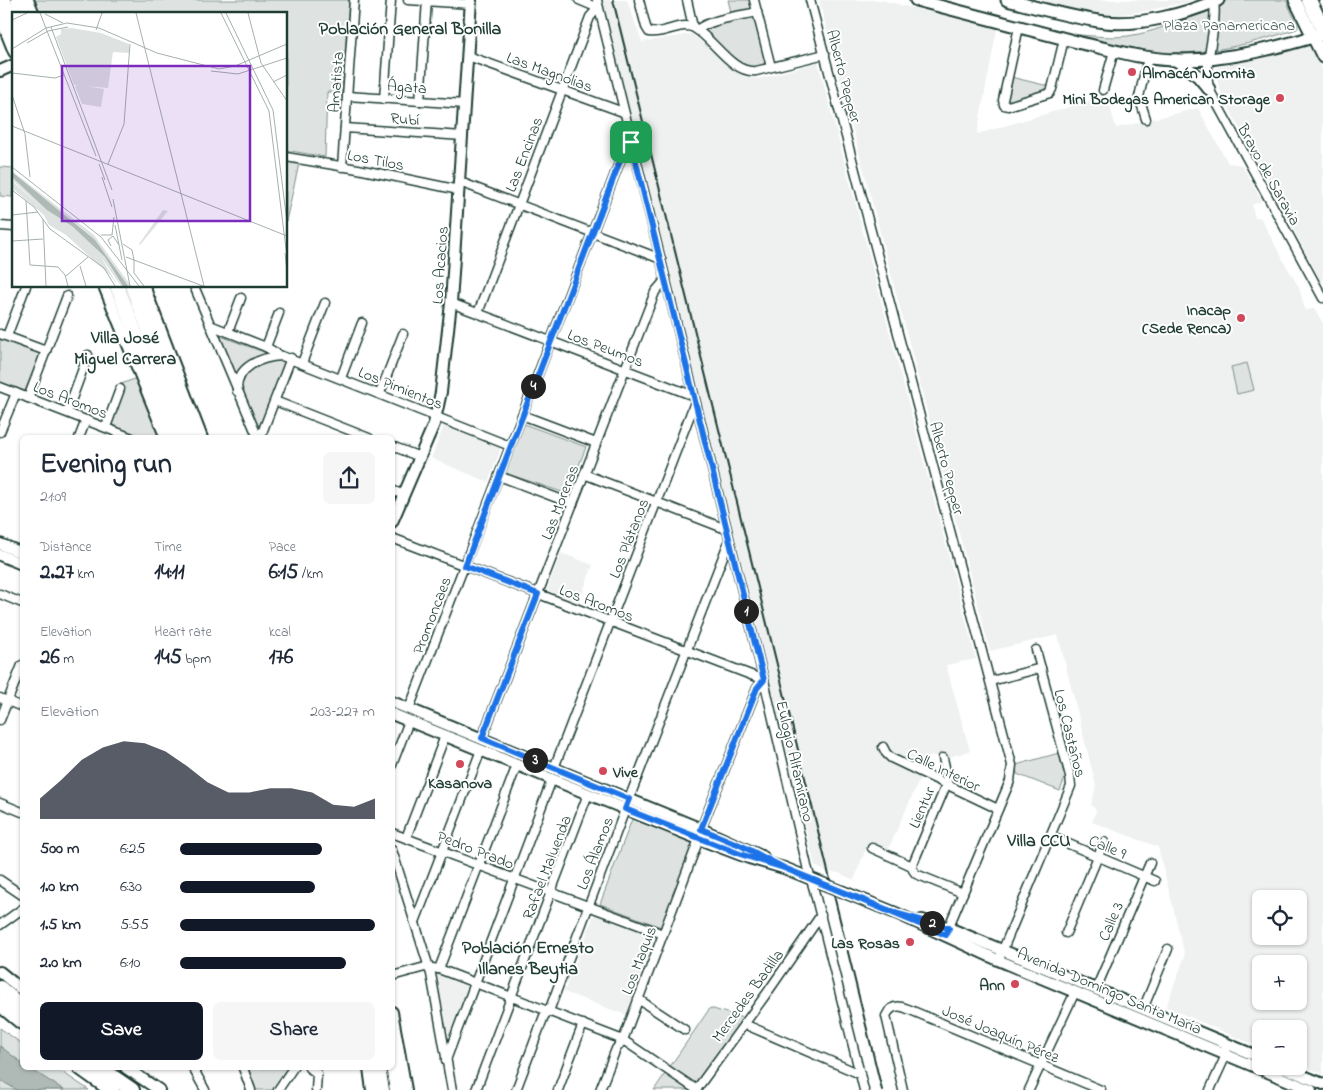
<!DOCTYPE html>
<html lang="en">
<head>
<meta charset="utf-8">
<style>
	body { margin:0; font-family:"Indie Flower",sans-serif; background:#f6f6f7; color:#1f2937; height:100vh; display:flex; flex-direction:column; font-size:19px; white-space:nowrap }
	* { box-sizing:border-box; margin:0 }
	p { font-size:16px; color:#747a83 }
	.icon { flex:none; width:28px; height:28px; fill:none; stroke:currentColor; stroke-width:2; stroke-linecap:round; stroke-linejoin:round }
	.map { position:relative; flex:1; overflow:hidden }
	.panel { position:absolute; left:20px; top:435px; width:375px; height:635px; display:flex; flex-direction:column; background:#fff; border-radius:8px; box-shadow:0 1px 4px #0004 }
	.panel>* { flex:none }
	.controls { position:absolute; left:1252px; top:890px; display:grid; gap:10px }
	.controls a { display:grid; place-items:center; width:55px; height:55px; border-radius:8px; background:#fff; box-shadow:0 1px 4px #0004; font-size:25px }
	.pin { position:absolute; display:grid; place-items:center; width:42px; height:42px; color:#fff; margin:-21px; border-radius:10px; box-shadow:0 2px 8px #0006 }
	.km { position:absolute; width:25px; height:25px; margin:-12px; border-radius:50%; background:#222; color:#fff; font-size:14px; line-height:25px; text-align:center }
	.round { display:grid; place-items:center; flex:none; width:52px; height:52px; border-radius:8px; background:#f6f6f7 }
	.headline { display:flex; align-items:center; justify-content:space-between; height:85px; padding:0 20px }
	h1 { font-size:28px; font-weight:800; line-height:38px }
	.stats { display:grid; grid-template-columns:repeat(3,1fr); gap:8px; height:85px; padding:5px 20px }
	.stats div { display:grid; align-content:center }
	.stats b { font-size:21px; font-weight:800 }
	.stats small { font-size:14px; font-weight:400 }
	.stats p { font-size:14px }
	.chart { height:140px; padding:10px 20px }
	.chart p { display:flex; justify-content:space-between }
	.chart svg { width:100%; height:90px; margin-top:5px; fill:#111827; opacity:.7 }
	.action { display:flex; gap:10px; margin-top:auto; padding:10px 20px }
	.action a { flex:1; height:58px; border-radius:8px; background:#111827; color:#fff; font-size:20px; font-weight:800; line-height:58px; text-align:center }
	.action a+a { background:#f6f6f7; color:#1f2937 }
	ul { padding:0 20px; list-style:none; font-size:16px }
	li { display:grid; grid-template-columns:80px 60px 1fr; align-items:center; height:38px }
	li i { height:12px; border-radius:6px; background:#111827 }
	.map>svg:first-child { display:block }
</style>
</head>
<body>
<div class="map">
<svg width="1323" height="1090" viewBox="0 0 1323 1090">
	<rect width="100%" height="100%" fill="#fff"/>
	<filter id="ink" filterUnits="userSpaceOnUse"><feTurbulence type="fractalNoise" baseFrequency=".02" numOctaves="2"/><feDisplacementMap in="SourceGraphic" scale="10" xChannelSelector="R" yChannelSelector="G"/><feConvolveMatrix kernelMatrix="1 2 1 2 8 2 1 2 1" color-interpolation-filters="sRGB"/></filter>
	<g filter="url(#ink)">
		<g fill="#eef1f0" fill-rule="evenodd">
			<polygon points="601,0 627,0 642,42 692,34 744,77 759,79 818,62 976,659 946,665 970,751 949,757 930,756 888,850 868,843 854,880 839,873 828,872 815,866 754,613"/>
			<path d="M819,0H881L997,29L977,134L1107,96L1116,128L1198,108L1228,163L1242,165L1262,201L1252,205L1255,218L1260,217L1287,267L1299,287L1305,310L1314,309L1323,323V1074L1299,1064V1029H1261V1048L1166,1007L1185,956L1158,847L1092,822L1096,810L1091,805L1096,786L1058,635L990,651ZM1261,899H1299V936H1261ZM1261,964H1299V1001H1261Z"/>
			<polygon points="1033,0 1197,0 1145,11 1117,15 1081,11"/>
			<polygon points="1310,45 1323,70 1323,285 1222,95 1218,83 1216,68"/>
			<polygon points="444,426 499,447 500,451 488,482 431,458"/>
			<polygon points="561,553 593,565 579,602 547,590"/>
			<polygon points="595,913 655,935 626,1015 564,992"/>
			<polygon points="435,972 471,985 447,1045 436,980"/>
		</g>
		<g fill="#dee3e2" stroke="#7e908b">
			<polygon points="35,0 349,0 342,93 327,92 325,157 286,150 286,14 40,14"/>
			<polygon points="728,0 750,0 767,66 752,69 740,65 703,31 705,29 733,20"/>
			<path d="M1225,0H1286L1298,26L1297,29C1264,40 1231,49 1196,52C1157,56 1116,45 1079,35C1095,36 1112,38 1128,36C1163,31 1194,14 1225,0Z"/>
			<polygon points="1011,77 1048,86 1046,91 1008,101 1007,99"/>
			<polygon points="286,161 299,164 286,221"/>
			<polygon points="0,167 14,168 12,197 0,196"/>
			<polygon points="218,335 285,360 260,432"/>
			<polygon points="0,337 41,352 25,391 0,382"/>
			<polygon points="1247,363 1254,390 1237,394 1231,367"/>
			<polygon points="137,378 160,437 141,437 110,426 123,390 121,384"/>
			<polygon points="524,424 586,447 568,494 505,473"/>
			<polygon points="1059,753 1065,778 1060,791 1017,774 1016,765"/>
			<polygon points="632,819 693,842 661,927 600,904"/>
			<polygon points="710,1008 743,1018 691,1090 654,1090"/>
			<polygon points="0,1028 22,1044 22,1068 56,1068 89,1090 0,1090"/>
			<polygon points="247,1068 289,1068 275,1090 254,1090"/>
		</g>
		<polygon fill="#afbab7" stroke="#758883" points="0,1046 22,1063 22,1068 29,1068 64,1090 17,1090 0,1080"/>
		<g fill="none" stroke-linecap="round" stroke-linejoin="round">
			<g stroke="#1f3d34" stroke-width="11">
				<g id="street">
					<polyline points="408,0 471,4"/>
					<polyline points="579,0 598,8"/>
					<polyline points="597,0 764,680 807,866 814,890 864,1090"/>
					<path d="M639,0L646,27L649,32C663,35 681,21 694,28C714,39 732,74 756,71L825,54"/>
					<polyline points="687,0 693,27"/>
					<polyline points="754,0 771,67"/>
					<polyline points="810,0 1012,765 1010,781 947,931"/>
					<path d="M1214,0C1218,30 1203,60 1209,89L1323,298"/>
					<polyline points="1019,27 1003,100 1004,105 1008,106 1050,93 1052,89 1064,39"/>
					<path d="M697,30C710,19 740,16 757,12"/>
					<polyline points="468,56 623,112"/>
					<polyline points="1103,90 1114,51"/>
					<polyline points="347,96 465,104"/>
					<polyline points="384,99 391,0"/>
					<polyline points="420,101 427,0"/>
					<polyline points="1146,119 1139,97 1148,58"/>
					<polyline points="345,128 463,136"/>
					<polyline points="286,157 358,169 459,190"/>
					<polyline points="342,167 354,0"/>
					<polyline points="460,182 661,259"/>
					<polyline points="0,226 14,227"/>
					<polyline points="194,286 258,438"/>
					<polyline points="451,303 694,396"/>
					<polyline points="478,313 590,17 598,8"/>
					<polyline points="210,325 266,347 281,356"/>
					<polyline points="228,332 241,298"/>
					<polyline points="0,334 46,351"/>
					<polyline points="7,336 26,286"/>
					<polyline points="266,347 279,313"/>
					<polyline points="302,363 325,303"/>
					<polyline points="341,378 362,323"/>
					<polyline points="0,387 132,438"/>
					<path d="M237,391C236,367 260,357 282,356L510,446"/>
					<polyline points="380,393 403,334"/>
					<polyline points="28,398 67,296"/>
					<polyline points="275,401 369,438"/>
					<polyline points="67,412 88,355"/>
					<polyline points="522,415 596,443"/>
					<polyline points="106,427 120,389"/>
					<polyline points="0,432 16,393"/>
					<polyline points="79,438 86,420"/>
					<polyline points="260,438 291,358"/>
					<polyline points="392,446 420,457"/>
					<polyline points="584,474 726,529"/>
					<polyline points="499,476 573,504"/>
					<polyline points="392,490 404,495"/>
					<polyline points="392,538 764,680 757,688 701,829"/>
					<polyline points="0,594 22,603"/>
					<polyline points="991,681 1041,668"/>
					<polyline points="0,698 22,707"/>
					<polyline points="409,709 625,148 631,142"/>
					<polyline points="0,720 22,665"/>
					<polyline points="482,738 655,292 666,279"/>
					<polyline points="883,747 886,753 891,758 998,809"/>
					<polyline points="392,765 409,721"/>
					<polyline points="554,768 695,402"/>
					<polyline points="0,803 22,812"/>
					<polyline points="392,833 663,934"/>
					<polyline points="1050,836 1155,881"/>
					<polyline points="406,838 445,736"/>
					<polyline points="872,848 912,866 913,870 916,874 963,893"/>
					<polyline points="392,850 431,974 452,1090"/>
					<polyline points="912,866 947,783 947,776 943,758"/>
					<polyline points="0,880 22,895"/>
					<polyline points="415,922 481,750"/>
					<polyline points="0,925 22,909"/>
					<polyline points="1066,933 1104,842"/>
					<polyline points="1001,954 1071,786 1070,776 1036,650"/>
					<polyline points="439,969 517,765"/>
					<polyline points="392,976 425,967 439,969 623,1040 697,1090"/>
					<polyline points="1096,989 1150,863"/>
					<polyline points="638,999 685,1030"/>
					<polyline points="1143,1009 1168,949"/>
					<polyline points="744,1024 860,1074"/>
					<polyline points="446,1060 552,779"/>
					<polyline points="193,1068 205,1090"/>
					<polyline points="243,1068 251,1090"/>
					<polyline points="309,1068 317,1073 316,1090"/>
					<polyline points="278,1090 293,1068"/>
					<polyline points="476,1090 588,794"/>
					<polyline points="516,1090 544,1016 549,1011 629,799 729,541"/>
					<polyline points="558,1090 583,1024"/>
					<polyline points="600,1090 616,1049 623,1040 699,839"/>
					<polyline points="696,1090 767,993 821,915"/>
					<path d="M903,1090L886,1016C891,1005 899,1005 908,1009L1101,1090"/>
					<polyline points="1029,1090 1075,992"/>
					<polyline points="1210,1090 1226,1055 1225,1051"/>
				</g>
			</g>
			<g stroke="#1f3d34" stroke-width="14">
				<g id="secondary">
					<polyline points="28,0 34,14"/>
					<polyline points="0,17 14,52"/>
					<polyline points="0,71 14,65"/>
					<polyline points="104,286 166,438"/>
					<polyline points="144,286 202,438"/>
					<polyline points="392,522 434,424 441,392 451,303 471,0"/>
					<polyline points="0,544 22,553"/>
					<polyline points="0,555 22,564"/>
					<polyline points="392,702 694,826 763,857"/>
					<polyline points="392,714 699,839 749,858 784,868 898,914 998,960 1311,1090"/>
					<polyline points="922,920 949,928 1261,1058"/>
					<polyline points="0,972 22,990"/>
					<polyline points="392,1012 406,1090"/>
					<polyline points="1280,1066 1323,1084"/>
					<polyline points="126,1068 159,1090"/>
					<polyline points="369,1068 372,1090"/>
				</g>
			</g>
			<g stroke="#1f3d34" stroke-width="15">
				<g id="primary">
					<path d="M916,0C971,14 1026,29 1081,43C1113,50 1145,60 1178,60C1227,61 1276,48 1323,34"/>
					<path d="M1007,0C1039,8 1072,18 1105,22C1141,26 1185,14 1218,0"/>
					<polyline points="1295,0 1323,57"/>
					<polyline points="1176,60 1198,76 1209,89"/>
				</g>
			</g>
			<g stroke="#1f3d34" stroke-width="18">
				<g id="highway">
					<polyline points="3,0 14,26"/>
					<polyline points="18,0 23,14"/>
					<polyline points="1309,0 1323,29"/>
					<polyline points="117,286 177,438"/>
					<polyline points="132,286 191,438"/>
					<polyline points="0,988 22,1007"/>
					<polyline points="0,1004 22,1022"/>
					<polyline points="392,1060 397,1090"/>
					<polyline points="81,1068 112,1090"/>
					<polyline points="100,1068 132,1090"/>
					<polyline points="378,1068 382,1090"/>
				</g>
			</g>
			<use href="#street" stroke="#fff" stroke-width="8"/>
			<use href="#secondary" stroke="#fff" stroke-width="10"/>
			<use href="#primary" stroke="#fff" stroke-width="11"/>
			<use href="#highway" stroke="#fff" stroke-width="14"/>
			<polyline stroke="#1f3d34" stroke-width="2" points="613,0 882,1090"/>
		</g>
	</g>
	<g fill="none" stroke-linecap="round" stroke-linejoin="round" filter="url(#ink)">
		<g stroke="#fff" stroke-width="10">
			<polyline id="route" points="631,142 764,680 757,688 701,829 742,846 784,868 898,914 949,928 946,935 784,868 740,854 625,809 629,799 482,738 538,594 465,566 625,148 631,142"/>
		</g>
		<use href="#route" stroke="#1a73e8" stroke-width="6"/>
	</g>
	<g fill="#d1495b" stroke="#fff" stroke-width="2">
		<circle cx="1132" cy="72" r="5"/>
		<circle cx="1280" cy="98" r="5"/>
		<circle cx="1241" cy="318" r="5"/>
		<circle cx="460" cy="764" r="5"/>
		<circle cx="603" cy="771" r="5"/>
		<circle cx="910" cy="942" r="5"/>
		<circle cx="1015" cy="984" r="5"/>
	</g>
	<g text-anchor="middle" stroke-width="4" stroke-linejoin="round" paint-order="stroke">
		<g font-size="16" fill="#455e57" stroke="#fff">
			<text x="1229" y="30">Plaza Panamericana</text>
		</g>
		<g font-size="16" fill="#1f3d34" stroke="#fff">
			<text transform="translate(550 71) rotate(20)" y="6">Las Magnolias</text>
			<text transform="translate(845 76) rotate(75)" y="6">Alberto Pepper</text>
			<text transform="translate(335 82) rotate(-86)" y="6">Amatista</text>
			<text transform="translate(407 86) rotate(4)" y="6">Ágata</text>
			<text transform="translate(405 118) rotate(4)" y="6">Rubí</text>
			<text transform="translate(523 154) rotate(-69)" y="6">Las Encinas</text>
			<text transform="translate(376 159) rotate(11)" y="6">Los Tilos</text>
			<text transform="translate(1270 174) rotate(61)" y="6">Bravo de Saravia</text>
			<text transform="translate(439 265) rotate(-86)" y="6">Los Acacios</text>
			<text transform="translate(606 347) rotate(21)" y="6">Los Peumos</text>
			<text transform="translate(401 387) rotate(22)" y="6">Los Pimientos</text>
			<text transform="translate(71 399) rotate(21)" y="6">Los Aromos</text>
			<text transform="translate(948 468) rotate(75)" y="6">Alberto Pepper</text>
			<text transform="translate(559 502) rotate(-69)" y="6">Las Moreras</text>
			<text transform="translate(628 538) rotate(-69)" y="6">Los Plátanos</text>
			<text transform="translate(597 602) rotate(21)" y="6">Los Aromos</text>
			<text transform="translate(431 615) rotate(-69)" y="6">Promoncaes</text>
			<text transform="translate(1071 733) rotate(76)" y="6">Los Castaños</text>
			<text transform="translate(796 761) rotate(77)" y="6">Eulogio Altamirano</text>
			<text transform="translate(944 769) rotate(26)" y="6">Calle Interior</text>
			<text transform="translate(921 807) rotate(-67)" y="6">Lientur</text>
			<text transform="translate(1108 846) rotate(23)" y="6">Calle 9</text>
			<text transform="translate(476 849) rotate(21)" y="6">Pedro Prado</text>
			<text transform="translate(594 853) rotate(-69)" y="6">Los Álamos</text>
			<text transform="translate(546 867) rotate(-69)" y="6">Rafael Maluenda</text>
			<text transform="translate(1110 921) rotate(-67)" y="6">Calle 3</text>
			<text transform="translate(638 960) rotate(-69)" y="6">Los Maquis</text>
			<text transform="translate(1110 990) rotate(23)" y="6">Avenida Domingo Santa María</text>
			<text transform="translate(747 995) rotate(-54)" y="6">Mercedes Badilla</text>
			<text transform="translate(1001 1033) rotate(23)" y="6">José Joaquín Pérez</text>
		</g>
		<g font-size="16" font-weight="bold" fill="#1f3d34" stroke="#fff" text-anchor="end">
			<text x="1142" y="78" text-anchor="start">Almacén Normita</text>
			<text x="1270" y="104">Mini Bodegas American Storage</text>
			<text x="1231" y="315">Inacap<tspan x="1231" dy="18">(Sede Renca)</tspan></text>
			<text x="613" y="777" text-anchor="start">Vive</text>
			<text x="460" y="788" text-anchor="middle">Kasanova</text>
			<text x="900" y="948">Las Rosas</text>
			<text x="1005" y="990">Ann</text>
		</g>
		<g font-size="18" font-weight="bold" fill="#1f3d34" stroke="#fff">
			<text x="410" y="34">Población General Bonilla</text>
			<text x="125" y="343">Villa José<tspan x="125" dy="21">Miguel Carrera</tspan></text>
			<text x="1039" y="846">Villa CCU</text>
			<text x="528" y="953">Población Ernesto<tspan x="528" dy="21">Illanes Beytia</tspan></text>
		</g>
	</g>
	<g transform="translate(12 12)">
		<rect width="275" height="275" fill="#fff"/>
		<path d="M60,16L89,21L117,32V41L101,40L96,76L62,73L44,25L49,22V17ZM68,73L92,77L89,95L70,92L63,74ZM0,159L82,223L119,274H109L89,245L106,274L98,263L54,223L37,213L32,203L0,176V169L32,198L0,168ZM151,198L156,199L128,233L127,232Z" fill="#dee3e2"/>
		<path d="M0,160L83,228L116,274H111L93,245L60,214L35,198L0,165Z" fill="#afbab7"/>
		<path fill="none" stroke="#a5b1ae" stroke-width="1" d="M28,1L84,144M124,1L192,274M209,1L257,99L275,245M214,1L261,98L275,210M236,1L249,51L275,89M33,2L51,11M0,8L15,1M39,15L100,178M84,18L90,1M15,31L36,19L56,15M0,37L34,16L55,11L87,16L145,41L207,57L223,54L275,32M199,59L226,62L275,46M0,61L43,66L52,63M261,70L275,63M0,83L13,122L18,165M0,114L275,224M87,152L93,168M96,152L112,112L118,32M0,155L89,225L127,274M90,165L100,195M0,178L22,195L38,217L92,256L103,274M101,187L118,274M14,189L18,253L46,255L53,263L56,274M0,203L26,200M31,207L34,274M103,213L110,248M89,223H100L102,205M0,229L31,227M111,232L120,238L122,248M99,234L96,228L101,224L107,233M273,241L275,260M114,245L191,274M122,248V261L132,274M68,254L74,274M54,264L76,245"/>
		<path fill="#7b2cbf" fill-opacity="0.15" stroke="#7b2cbf" stroke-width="2.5" d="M50,54H238V209H50Z"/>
		<rect width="275" height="275" fill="none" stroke="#1f3d34" stroke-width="2.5"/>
	</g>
</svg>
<div class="controls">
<a><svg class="icon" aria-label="locate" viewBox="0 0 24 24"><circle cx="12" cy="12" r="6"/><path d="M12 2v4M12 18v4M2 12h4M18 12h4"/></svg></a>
<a>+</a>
<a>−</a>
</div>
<div class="pin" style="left:631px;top:142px;background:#1e9e55"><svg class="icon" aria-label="arrive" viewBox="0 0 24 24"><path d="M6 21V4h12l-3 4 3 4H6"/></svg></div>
<b class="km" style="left:746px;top:611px">1</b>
<b class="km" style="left:932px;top:923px">2</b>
<b class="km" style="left:535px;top:760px">3</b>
<b class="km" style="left:533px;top:386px">4</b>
<section class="panel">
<div class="headline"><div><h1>Evening run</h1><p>21:09</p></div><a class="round"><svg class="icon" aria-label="share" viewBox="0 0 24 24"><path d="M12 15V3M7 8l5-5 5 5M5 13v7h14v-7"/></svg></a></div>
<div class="stats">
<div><p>Distance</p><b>2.27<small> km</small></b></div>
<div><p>Time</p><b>14:11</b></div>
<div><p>Pace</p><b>6:15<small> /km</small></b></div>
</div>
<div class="stats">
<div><p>Elevation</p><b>26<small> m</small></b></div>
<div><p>Heart rate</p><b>145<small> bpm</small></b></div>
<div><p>kcal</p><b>176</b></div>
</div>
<div class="chart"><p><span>Elevation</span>203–227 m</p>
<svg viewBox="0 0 160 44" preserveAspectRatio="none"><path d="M0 44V34L10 25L20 15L30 9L40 6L50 7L60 11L70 18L80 26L90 31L100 31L110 29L120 29L130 31L140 37L150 38L160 34V44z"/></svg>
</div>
<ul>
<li><b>500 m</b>6:25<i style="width:73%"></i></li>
<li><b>1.0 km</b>6:30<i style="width:69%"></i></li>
<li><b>1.5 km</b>5:55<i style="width:100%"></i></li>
<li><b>2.0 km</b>6:10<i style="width:85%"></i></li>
</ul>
<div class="action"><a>Save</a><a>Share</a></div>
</section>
</div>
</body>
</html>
